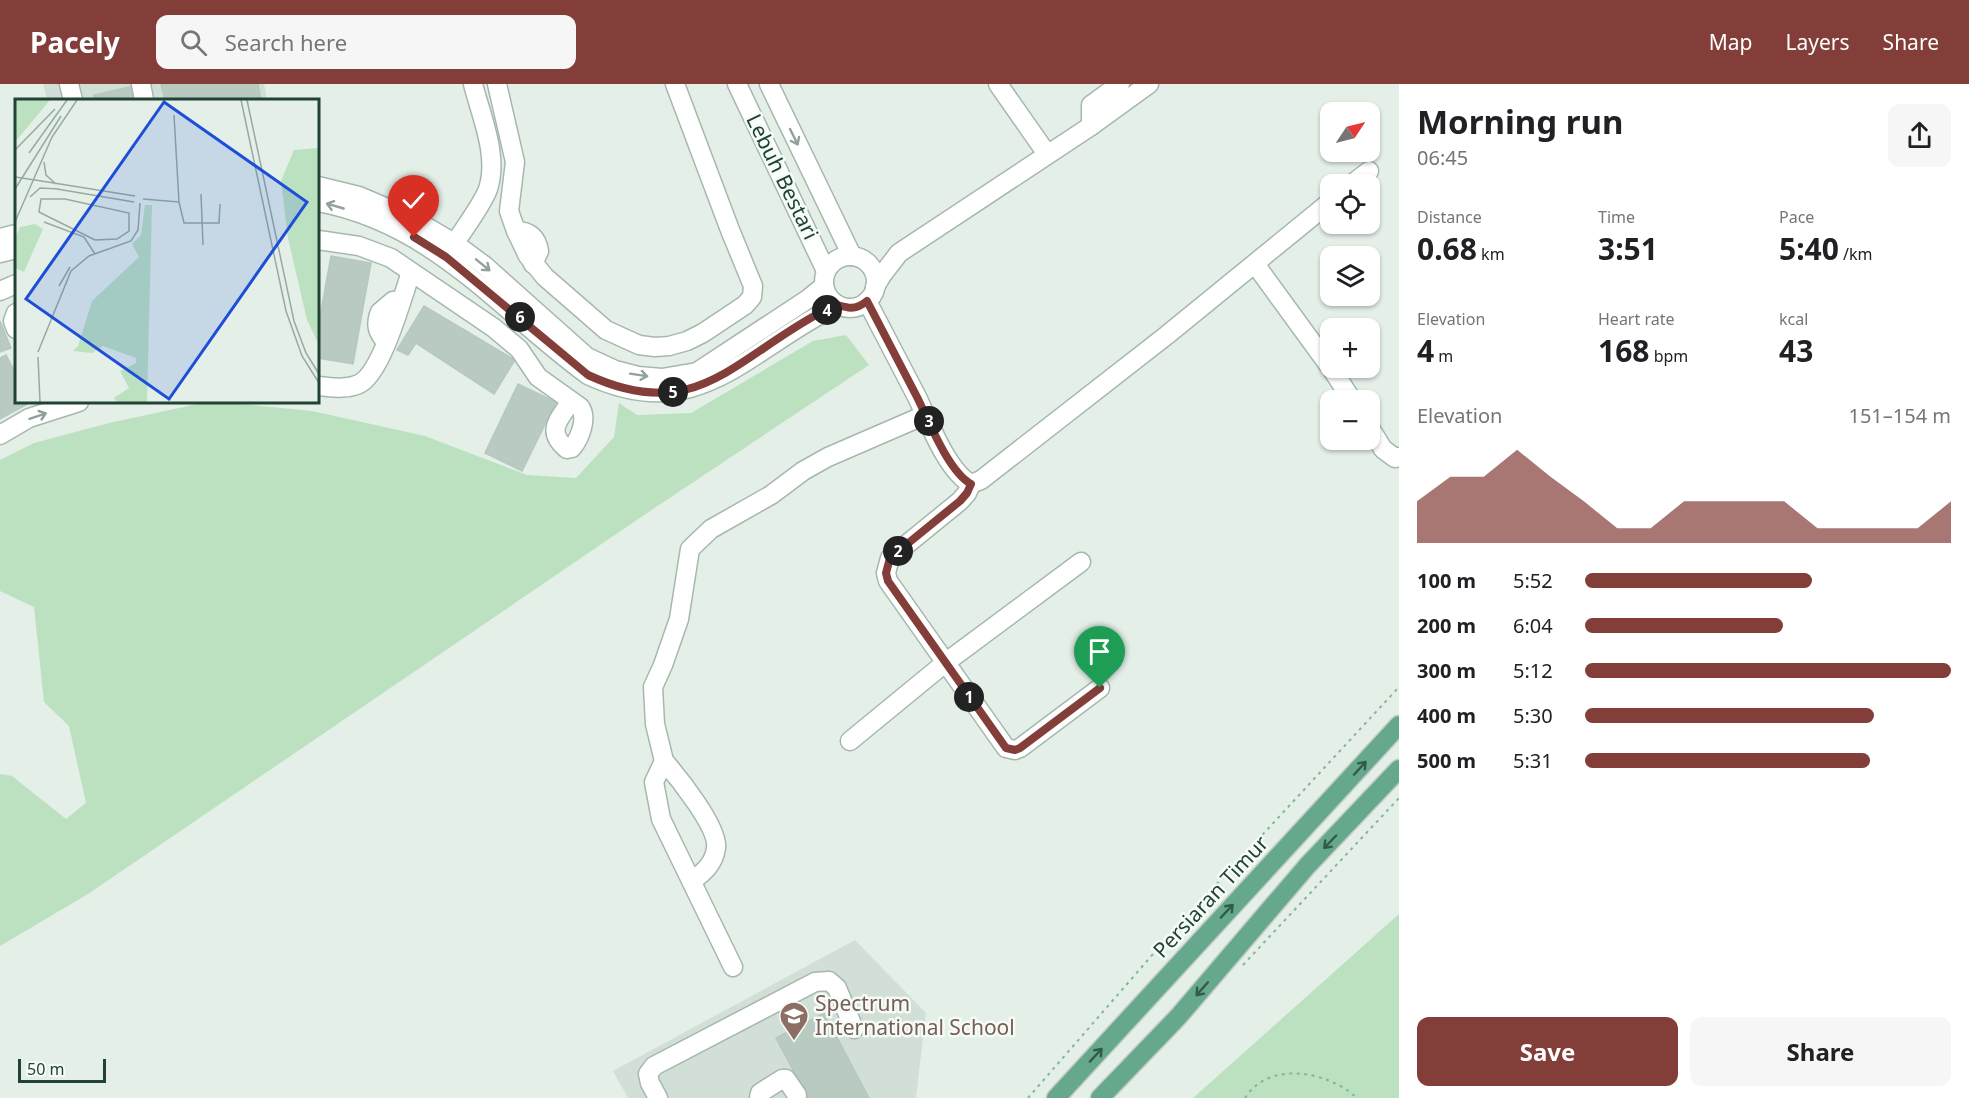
<!DOCTYPE html>
<html lang="en">
<head>
<meta charset="utf-8">
<style>
	body { margin:0; font-family:"Noto Sans",sans-serif; background:#f6f6f6; color:#202124; height:100vh; display:flex; flex-direction:column; font-size:22px; white-space:nowrap }
	* { box-sizing:border-box; margin:0 }
	p { font-size:20px; color:#757577 }
	.icon { flex:none; width:33px; height:33px; fill:none; stroke:currentColor; stroke-width:2; stroke-linecap:round; stroke-linejoin:round }
	.map { position:relative; flex:1; overflow:hidden }
	.sheet { display:flex; flex-direction:column; background:#fff; width:570px }
	.sheet>* { flex:none }
	.needle { width:39px; rotate:55deg }
	.tools { position:absolute; left:1320px; top:18px; display:grid; gap:12px }
	.tools a { display:grid; place-items:center; width:60px; height:60px; border-radius:12px; background:#fff; box-shadow:0 2px 4px #0004; font-size:30px }
	.scale { position:absolute; left:18px; bottom:15px; width:88px; box-sizing:border-box; padding-left:6px; border:3px solid #214334; border-top:0; font-size:16px; line-height:21px; white-space:nowrap; color:#214334; -webkit-text-stroke:4px #f5fbf7; paint-order:stroke }
	.pin { position:absolute; display:grid; place-items:center; width:51px; height:51px; color:#fff; margin:-62px -26px; border-radius:50% 50% 50% 0; rotate:-45deg; box-shadow:0 0 6px #0007 }
	.pin .icon { rotate:45deg }
	.km { position:absolute; width:30px; height:30px; margin:-15px; border-radius:50%; background:#222; color:#fff; font-size:16px; line-height:30px; text-align:center }
	.round { display:grid; place-items:center; flex:none; width:63px; height:63px; border-radius:12px; background:#f6f6f6 }
	.overview { display:flex; align-items:center; justify-content:space-between; height:102px; padding:0 18px }
	h1 { font-size:33px; font-weight:700; line-height:45px }
	.stats { display:grid; grid-template-columns:repeat(3,1fr); gap:9px; height:102px; padding:6px 18px }
	.stats div { display:grid; align-content:center }
	.stats b { font-size:30px; font-weight:700 }
	.stats small { font-size:16px; font-weight:400 }
	.stats p { font-size:16px }
	.chart { height:168px; padding:12px 18px }
	.chart p { display:flex; justify-content:space-between }
	.chart svg { width:100%; height:108px; margin-top:6px; fill:#843e39; opacity:.7 }
	.primary-button { display:flex; gap:12px; margin-top:auto; padding:12px 18px }
	.primary-button a { flex:1; height:69px; border-radius:12px; background:#843e39; color:#fff; font-size:24px; font-weight:700; line-height:69px; text-align:center }
	.primary-button a+a { background:#f6f6f6; color:#202124 }
	ul { padding:0 18px; list-style:none; font-size:20px }
	li { display:grid; grid-template-columns:96px 72px 1fr; align-items:center; height:45px }
	li i { height:15px; border-radius:8px; background:#843e39 }
	header { display:flex; align-items:center; gap:36px; box-sizing:border-box; height:84px; padding:0 30px; background:#843e39; color:#fff }
	header strong { font-size:28px }
	nav { display:flex; gap:33px; margin-inline-start:auto; font-size:21px }
	.search { width:420px; height:54px; background:#f6f6f6; display:flex; align-items:center; gap:15px; box-sizing:border-box; padding:0 21px; border-radius:12px; color:#757577; font-size:22px }
	main { display:flex; flex:1; min-height:0 }
	.map>svg:first-child { display:block }
</style>
</head>
<body>
<header>
<strong>Pacely</strong>
<div class="search"><svg class="icon" aria-label="search" viewBox="0 0 24 24"><circle cx="10" cy="10" r="6"/><path d="M15 15l6 6"/></svg>Search here</div>
<nav><a>Map</a><a>Layers</a><a>Share</a></nav>
</header>
<main>
<div class="map">
<svg width="1399" height="1014" viewBox="0 0 1399 1014">
	<rect width="100%" height="100%" fill="#e4efe8"/>
	<g fill="#d2dfd7">
		<polygon points="43,0 264,0 267,16 47,16"/>
		<polygon points="855,856 926,929 916,1014 628,1014 613,987"/>
	</g>
	<g fill="#bbe1c0">
		<polygon points="846,251 869,281 647,429 88,810 0,862 0,690 12,692 66,735 86,719 69,642 44,618 34,523 0,507 0,376 34,359 109,339 207,318 220,318 312,327 425,352 527,391 576,394 614,353 619,319 637,331 691,329 813,257"/>
		<polygon points="1399,830 1399,1014 1193,1014"/>
	</g>
	<g fill="#b9cac1" stroke="#b6c9be" stroke-width="1.5">
		<polygon points="161,0 258,0 261,16 165,16"/>
		<polygon points="130,3 134,16 95,16 94,11"/>
		<polygon points="331,172 371,179 353,280 318,274 318,244"/>
		<polygon points="424,222 515,276 494,310 416,259 408,271 397,266"/>
		<polygon points="0,237 11,264 0,268"/>
		<polygon points="6,271 16,290 16,318 31,318 0,335 0,274"/>
		<polygon points="518,300 556,318 522,387 485,369"/>
		<polygon points="824,929 869,1014 808,1014 776,954"/>
	</g>
	<g fill="none" stroke-linecap="round" stroke-linejoin="round">
		<g stroke="#a6b8ae" stroke-width="21">
			<g id="minor">
				<polyline points="69,0 73,16"/>
				<polyline points="141,0 144,16"/>
				<polyline points="497,0 515,78 509,127 516,147 528,172 545,193 606,246 639,261 655,263 669,262 687,257 703,249 745,221 752,213 753,202 730,146 675,0"/>
				<polyline points="737,0 826,187"/>
				<polyline points="769,0 852,172"/>
				<polyline points="998,0 1047,70"/>
				<polyline points="1091,42 1091,21 1120,0"/>
				<polyline points="1352,100 1369,87"/>
				<polyline points="318,102 359,112 415,136 454,159 485,182 587,273 615,286 638,292 662,294 697,288 808,215 824,202"/>
				<path d="M318,118C435,140 498,225 588,291C699,343 746,266 838,221"/>
				<path d="M516,147C530,147 537,154 539,167L533,180"/>
				<polyline points="0,154 16,150"/>
				<path d="M318,156L359,162L391,174L494,244L519,265L538,293L580,323C588,334 580,354 572,364L567,365C545,347 559,336 571,317"/>
				<polyline points="0,169 16,165"/>
				<path d="M448,169C458,153 482,122 488,105C499,72 481,32 473,0"/>
				<circle cx="850" cy="198" r="26"/>
				<polyline points="1255,180 1330,283"/>
				<polyline points="875,203 882,191 899,169 1091,42 1149,0"/>
				<polyline points="0,207 16,200"/>
				<path d="M867,217C884,249 900,281 917,313C929,338 947,387 971,400L981,396L1167,251L1330,118"/>
				<polyline points="16,229 13,237 16,245"/>
				<path d="M386,258C377,248 375,240 380,228L393,217L401,216"/>
				<polyline points="1331,284 1352,316"/>
				<path d="M318,302C332,303 346,306 359,300C382,289 402,214 411,188"/>
				<polyline points="1370,344 1383,365 1395,374 1399,373"/>
				<polyline points="0,351 29,334 79,318"/>
				<polyline points="971,400 967,409 960,417 890,474 886,489 888,497 1006,664 1015,666 1020,664 1100,604"/>
				<polyline points="850,657 945,579 1081,478"/>
				<path d="M664,677C678,693 719,744 716,764C714,780 703,789 692,797"/>
				<polyline points="733,883 661,735 654,698 664,677 655,640 653,603 663,581 679,535 690,465 711,445 771,411 803,387 828,373 925,331"/>
				<polyline points="658,1014 650,999 648,990 654,982 815,898 829,897 837,904 854,945"/>
				<polyline points="759,1014 760,1009 782,995 786,995 797,1011"/>
			</g>
		</g>
		<g stroke="#c1cac6" stroke-width="21">
			<g id="major">
				<polyline points="1056,1014 1399,641"/>
				<polyline points="1100,1014 1178,933 1307,782 1399,685"/>
			</g>
		</g>
		<g stroke="#82b59d" stroke-width="2" stroke-dasharray="3 4.5" stroke-linecap="butt">
			<polyline points="1243,881 1399,714"/>
			<polyline points="1028,1014 1167,854 1399,603"/>
			<path d="M1245,1014C1269,976 1328,987 1357,1014"/>
		</g>
		<use href="#minor" stroke="#fff" stroke-width="18"/>
		<use href="#major" stroke="#65a88c" stroke-width="18"/>
	</g>
	<defs><path id="oneway-shaft" d="M-6 0H5M1.5-3L5.5 0L1.5 3" fill="none" stroke-width="1.6" stroke-linecap="round" stroke-linejoin="round" transform="scale(1.5)"/></defs>
	<g stroke="#90a19a">
		<use href="#oneway-shaft" transform="translate(794 53) rotate(64)"/>
		<use href="#oneway-shaft" transform="translate(335 122) rotate(-164)"/>
		<use href="#oneway-shaft" transform="translate(483 181) rotate(39)"/>
		<use href="#oneway-shaft" transform="translate(639 291) rotate(9)"/>
		<use href="#oneway-shaft" transform="translate(38 332) rotate(-19)"/>
	</g>
	<g stroke="#325c4a">
		<use href="#oneway-shaft" transform="translate(1360 684) rotate(-48)"/>
		<use href="#oneway-shaft" transform="translate(1330 758) rotate(134)"/>
		<use href="#oneway-shaft" transform="translate(1227 827) rotate(-47)"/>
		<use href="#oneway-shaft" transform="translate(1202 905) rotate(131)"/>
		<use href="#oneway-shaft" transform="translate(1096 971) rotate(-47)"/>
	</g>
	<g fill="none" stroke-linecap="round" stroke-linejoin="round">
		<g stroke="#fff" stroke-width="12">
			<path id="route" d="M414,153L446,173L588,291C694,340 731,278 816,231C822,228 831,222 837,221C838,221 844,223 846,223C853,225 861,222 867,217C884,249 900,281 917,313C929,337 948,387 971,400L967,409L960,417L890,474L886,489L888,497L1006,664L1015,666L1020,664L1100,604"/>
		</g>
		<use href="#route" stroke="#843e39" stroke-width="8"/>
	</g>
	<defs>
		<g id="school-pin" transform="scale(1.5)"><path d="M0 17L-7.5 6A9.5 9.5 0 1 1 7.5 6Z" fill="#8d6e63" stroke="#f5fbf7"/><path d="M0-5L7-2L0 1L-7-2ZM-4 1L0 2.5L4 1V4Q0 6-4 4Z" fill="#fff"/></g>
	</defs>
	<g fill-rule="evenodd">
		<use href="#school-pin" x="794" y="932"/>
	</g>
	<g text-anchor="middle" stroke-width="5" stroke-linejoin="round" paint-order="stroke">
		<g font-size="21" fill="#214334" stroke="#f5fbf7">
			<text transform="translate(782 93) rotate(64)" y="7">Lebuh Bestari</text>
			<text transform="translate(1211 813) rotate(-47)" y="7">Persiaran Timur</text>
		</g>
		<g font-size="21" fill="#785e54" stroke="#f5fbf7" text-anchor="start">
			<text x="815" y="927">Spectrum<tspan x="815" dy="24">International School</tspan></text>
		</g>
	</g>
	<g transform="translate(15 15)">
		<rect width="304" height="304" fill="#e4efe8"/>
		<path d="M0,1H35L0,43ZM304,49V246L292,221L273,139L266,82L279,51ZM130,106H137L132,303H102L99,299L114,289L105,272L121,264V259L88,247L77,254L58,252L63,247L77,202L124,158L117,145L126,136ZM20,125L28,130L9,173L0,169V139L5,128Z" fill="#bbe1c0"/>
		<path fill="none" stroke="#96aaa0" stroke-width="1.5" d="M226,1L271,212L287,257L304,284M232,1L279,222L291,254L304,275M0,51L40,10M14,54L52,1M29,63L31,76L41,85M0,78L20,81M20,81L120,97M0,90L46,17M42,90L119,103M186,95L188,146M15,98L25,89L44,90M26,100H50L114,114V132L102,140L80,141L24,113ZM128,100L164,103L159,16M164,103L169,124H204L205,105M0,123L37,38L62,1M29,123L69,138L80,155M44,187L55,168M23,253L56,172L74,157L116,142L123,131L125,104M23,258L25,303"/>
		<path fill="#1d4ed8" fill-opacity="0.15" stroke="#1d4ed8" stroke-width="3" d="M149,3L292,103L154,300L11,200Z"/>
		<rect width="304" height="304" fill="none" stroke="#214334" stroke-width="3"/>
	</g>
</svg>
<div class="tools">
<a><svg class="needle" viewBox="-14 -14 28 28"><path d="M0-13l5 13h-10z" fill="#e53935"/><path d="M0 13l5-13h-10z" fill="#757577"/></svg></a>
<a><svg class="icon" aria-label="locate" viewBox="0 0 24 24"><circle cx="12" cy="12" r="6"/><path d="M12 2v4M12 18v4M2 12h4M18 12h4"/></svg></a>
<a><svg class="icon" aria-label="layers" viewBox="0 0 24 24"><path d="M12 4l9 5-9 5-9-5zM3 14l9 5 9-5"/></svg></a>
<a>+</a>
<a>−</a>
</div>
<div class="scale">50 m</div>
<div class="pin" style="left:1100px;top:604px;background:#1e9e55"><svg class="icon" aria-label="arrive" viewBox="0 0 24 24"><path d="M6 21V4h12l-3 4 3 4H6"/></svg></div>
<div class="pin" style="left:414px;top:153px;background:#d93025"><svg class="icon" aria-label="check" viewBox="0 0 24 24"><path d="M5 12l5 5 9-10"/></svg></div>
<b class="km" style="left:969px;top:613px">1</b>
<b class="km" style="left:898px;top:467px">2</b>
<b class="km" style="left:929px;top:337px">3</b>
<b class="km" style="left:827px;top:226px">4</b>
<b class="km" style="left:673px;top:308px">5</b>
<b class="km" style="left:520px;top:233px">6</b>
</div>
<section class="sheet">
<div class="overview"><div><h1>Morning run</h1><p>06:45</p></div><a class="round"><svg class="icon" aria-label="share" viewBox="0 0 24 24"><path d="M12 15V3M7 8l5-5 5 5M5 13v7h14v-7"/></svg></a></div>
<div class="stats">
<div><p>Distance</p><b>0.68<small> km</small></b></div>
<div><p>Time</p><b>3:51</b></div>
<div><p>Pace</p><b>5:40<small> /km</small></b></div>
</div>
<div class="stats">
<div><p>Elevation</p><b>4<small> m</small></b></div>
<div><p>Heart rate</p><b>168<small> bpm</small></b></div>
<div><p>kcal</p><b>43</b></div>
</div>
<div class="chart"><p><span>Elevation</span>151–154 m</p>
<svg viewBox="0 0 160 44" preserveAspectRatio="none"><path d="M0 44V27L10 17L20 17L30 6L40 17L50 27L60 38L70 38L80 27L90 27L100 27L110 27L120 38L130 38L140 38L150 38L160 27V44z"/></svg>
</div>
<ul>
<li><b>100 m</b>5:52<i style="width:62%"></i></li>
<li><b>200 m</b>6:04<i style="width:54%"></i></li>
<li><b>300 m</b>5:12<i style="width:100%"></i></li>
<li><b>400 m</b>5:30<i style="width:79%"></i></li>
<li><b>500 m</b>5:31<i style="width:78%"></i></li>
</ul>
<div class="primary-button"><a>Save</a><a>Share</a></div>
</section>
</main>
</body>
</html>
